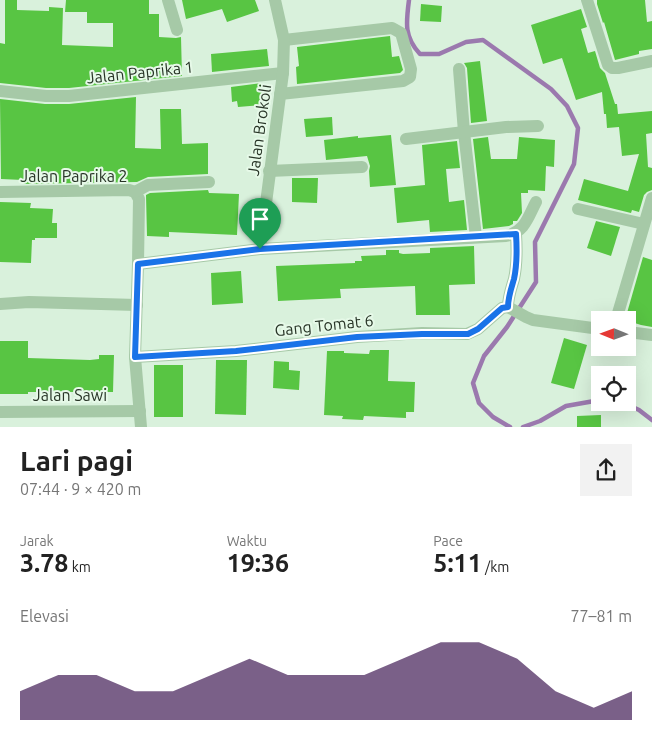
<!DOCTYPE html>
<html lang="id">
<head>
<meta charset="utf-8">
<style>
	body { margin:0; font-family:Ubuntu,sans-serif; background:#f2f2f2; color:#222; height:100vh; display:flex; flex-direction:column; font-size:19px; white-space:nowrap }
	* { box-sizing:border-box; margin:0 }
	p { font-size:16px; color:#767676 }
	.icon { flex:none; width:28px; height:28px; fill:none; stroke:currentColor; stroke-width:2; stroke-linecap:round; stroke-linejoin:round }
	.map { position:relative; height:427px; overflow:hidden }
	.sheet { display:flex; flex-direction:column; background:#fff; flex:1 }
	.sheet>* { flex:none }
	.needle { width:32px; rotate:271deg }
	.buttons { position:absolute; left:591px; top:311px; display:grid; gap:10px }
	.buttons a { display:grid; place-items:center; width:45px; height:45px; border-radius:0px; background:#fff; box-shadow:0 5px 20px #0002; font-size:25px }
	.pin { position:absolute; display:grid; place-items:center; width:42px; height:42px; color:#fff; margin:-51px -21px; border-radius:50% 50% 50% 0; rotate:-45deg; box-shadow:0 0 5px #0007 }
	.pin .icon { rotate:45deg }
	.round { display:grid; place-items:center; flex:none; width:52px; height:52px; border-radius:0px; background:#f2f2f2 }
	.summary { display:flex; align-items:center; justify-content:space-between; height:85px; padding:0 20px }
	h1 { font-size:28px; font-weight:700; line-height:38px }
	.stats { display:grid; grid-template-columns:repeat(3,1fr); gap:8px; height:85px; padding:5px 20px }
	.stats div { display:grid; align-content:center }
	.stats b { font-size:25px; font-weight:700 }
	.stats small { font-size:14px; font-weight:400 }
	.stats p { font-size:14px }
	.chart { height:140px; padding:10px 20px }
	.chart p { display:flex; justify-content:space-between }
	.chart svg { width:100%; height:90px; margin-top:5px; fill:#431d56; opacity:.7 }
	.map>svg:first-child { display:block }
</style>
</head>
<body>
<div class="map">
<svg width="652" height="427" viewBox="0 0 652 427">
	<rect width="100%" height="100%" fill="#d9f1dc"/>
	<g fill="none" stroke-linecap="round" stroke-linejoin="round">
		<g stroke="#9b79ae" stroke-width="4.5">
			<path d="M409,0C406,23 404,37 420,54H439L466,42L483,40L551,89L567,106L578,128L574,164L535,242L536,282L507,327L484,356L473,383L479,403L493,417L510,427"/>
			<polyline points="622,402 639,410 652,420"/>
			<polyline points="523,427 540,421 566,406 600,400"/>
		</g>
	</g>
	<g fill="#58c543">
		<polygon points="5,0 17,0 17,10 49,11 49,7 63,8 62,45 113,47 113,23 87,23 87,12 65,12 66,0 149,0 149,14 159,14 159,37 176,38 181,37 182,76 69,88 46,88 0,83 0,43 5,44"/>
		<polygon points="182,0 255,0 259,11 227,22 222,9 186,19"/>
		<polygon points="597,0 645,0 647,22 652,21 652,49 639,51 639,54 615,60 604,22 603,23 597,4"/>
		<polygon points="421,4 442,6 441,22 420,21"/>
		<polygon points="581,9 587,27 581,29 588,53 595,51 600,68 605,73 615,104 617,104 618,114 652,111 652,133 646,134 648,167 652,168 652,190 647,192 644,195 639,212 632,210 631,213 578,200 584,179 628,191 639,154 622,156 619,127 607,128 606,114 604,114 602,92 576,100 562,58 543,64 531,25"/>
		<polygon points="390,36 392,57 399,56 403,70 400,73 297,84 296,67 299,66 297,47"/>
		<polygon points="267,49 269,66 212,72 211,54"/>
		<polygon points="480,61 487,121 471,123 467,68 464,63"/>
		<polygon points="262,83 264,105 238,107 237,101 232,102 231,87"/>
		<polygon points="136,97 135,148 161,149 160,109 181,109 182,144 208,143 208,174 148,177 137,182 23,184 23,180 1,179 0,99 45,104 69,104"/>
		<polygon points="332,117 333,135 306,137 304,119"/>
		<polygon points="391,135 396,185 370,187 369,171 370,166 367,156 326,160 324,140 358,136 358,138"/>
		<polygon points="488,137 491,159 517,159 519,137 555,140 554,167 546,166 545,191 528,190 528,193 521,193 522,213 517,221 513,221 513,224 509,226 483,229 473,139"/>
		<polygon points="457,141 460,168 446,169 449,202 464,200 467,230 430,232 429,220 397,223 394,188 425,185 422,145"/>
		<polygon points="292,178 318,178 317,203 292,202"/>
		<polygon points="208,190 209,193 239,194 237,235 169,232 169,237 147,236 146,195 150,193"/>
		<polygon points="0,202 31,203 30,208 53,209 52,223 57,223 57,238 35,238 35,240 32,240 31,263 0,262"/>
		<polygon points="596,221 620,227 611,256 587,248"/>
		<polygon points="474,246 475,284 449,285 450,315 416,315 415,286 340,289 341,298 278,301 276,266 355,263 355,261 362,261 361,256 386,255 386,250 399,250 399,253 403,254 430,253 430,248"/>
		<polygon points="643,257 652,260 652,327 641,325 625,320"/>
		<polygon points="241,271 243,303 212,305 211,273"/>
		<polygon points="564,338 587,345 574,389 551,383"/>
		<polygon points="0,341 28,341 28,358 90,360 99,359 99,355 114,355 113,392 28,392 28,394 0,394"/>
		<polygon points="370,350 389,350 388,381 415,382 414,412 406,412 406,418 364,416 363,420 342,419 343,416 324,415 327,351 344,351 344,353 369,354"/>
		<polygon points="216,360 247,360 246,415 215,414"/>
		<polygon points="274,361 289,362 289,370 300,371 299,390 273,388"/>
		<rect x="154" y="365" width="29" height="52"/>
		<polygon points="601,415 601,427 577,427 577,416"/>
	</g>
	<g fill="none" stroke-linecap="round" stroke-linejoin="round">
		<g stroke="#a6c9a7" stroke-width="12">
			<polyline points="168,0 177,30"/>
			<polyline points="587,0 608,65 612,68 618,68 652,61"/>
			<polyline points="459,69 464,132 476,237"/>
			<polyline points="0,91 46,96 69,96 283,73"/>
			<polyline points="280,94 403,81 410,77 411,69 401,33 392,28 284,40"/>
			<polyline points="406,139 506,127 538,126"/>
			<polyline points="269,171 362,167"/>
			<polyline points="0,192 129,190 135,192 139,199 138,264"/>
			<polyline points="135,192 148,185 209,182"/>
			<polyline points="578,209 644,224"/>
			<path d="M260,249L506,236C525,232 528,217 536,202"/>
			<polyline points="0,304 29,302 137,305"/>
			<polyline points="508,307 526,317 533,320 600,329"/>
			<path d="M508,307C508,297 511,289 514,279C517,265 517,249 516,234"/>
			<polyline points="616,320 652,198"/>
			<polyline points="628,332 652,335"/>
			<polyline points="135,357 236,351 357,337 422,333 467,334 478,329 502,308 508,307"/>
			<polyline points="0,412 140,411"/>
			<polyline points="141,427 135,357 138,264 260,249 283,73 284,40 275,0"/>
		</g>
	</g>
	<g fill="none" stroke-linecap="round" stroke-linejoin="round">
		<g stroke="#fff" stroke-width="10">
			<path id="route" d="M516,234C517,249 517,265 514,279C511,289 508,297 508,307L502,308L478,329L468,334H422L357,337L236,351L135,357L138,264L260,249Z"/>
		</g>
		<use href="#route" stroke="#1a73e8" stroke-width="6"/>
	</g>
	<g text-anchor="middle" stroke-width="4" stroke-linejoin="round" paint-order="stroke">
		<g font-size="16" fill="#283527" stroke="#e6f9e8">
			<text transform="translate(140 72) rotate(-6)" y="6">Jalan Paprika 1</text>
			<text transform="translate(259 130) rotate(-82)" y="6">Jalan Brokoli</text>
			<text x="74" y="182">Jalan Paprika 2</text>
			<text transform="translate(324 325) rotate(-6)" y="6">Gang Tomat 6</text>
			<text x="70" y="401">Jalan Sawi</text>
		</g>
	</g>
</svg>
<div class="buttons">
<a><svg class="needle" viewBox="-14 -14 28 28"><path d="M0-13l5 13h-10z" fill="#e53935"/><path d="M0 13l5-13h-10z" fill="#767676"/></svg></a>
<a><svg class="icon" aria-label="locate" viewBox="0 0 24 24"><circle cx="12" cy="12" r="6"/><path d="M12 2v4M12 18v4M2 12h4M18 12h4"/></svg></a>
</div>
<div class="pin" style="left:260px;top:249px;background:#1e9e55"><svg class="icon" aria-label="arrive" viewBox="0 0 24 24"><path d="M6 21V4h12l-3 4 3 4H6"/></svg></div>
</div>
<section class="sheet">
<div class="summary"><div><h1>Lari pagi</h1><p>07:44 · 9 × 420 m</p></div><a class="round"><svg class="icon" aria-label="share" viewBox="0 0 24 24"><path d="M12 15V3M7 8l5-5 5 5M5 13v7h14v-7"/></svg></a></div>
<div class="stats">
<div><p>Jarak</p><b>3.78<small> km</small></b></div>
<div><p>Waktu</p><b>19:36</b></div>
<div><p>Pace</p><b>5:11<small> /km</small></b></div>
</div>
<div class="chart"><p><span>Elevasi</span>77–81 m</p>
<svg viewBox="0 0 160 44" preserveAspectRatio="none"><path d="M0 44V30L10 22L20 22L30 30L40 30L50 22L60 14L70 22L80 22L90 22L100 14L110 6L120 6L130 14L140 30L150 38L160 30V44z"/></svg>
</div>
</section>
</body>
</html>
